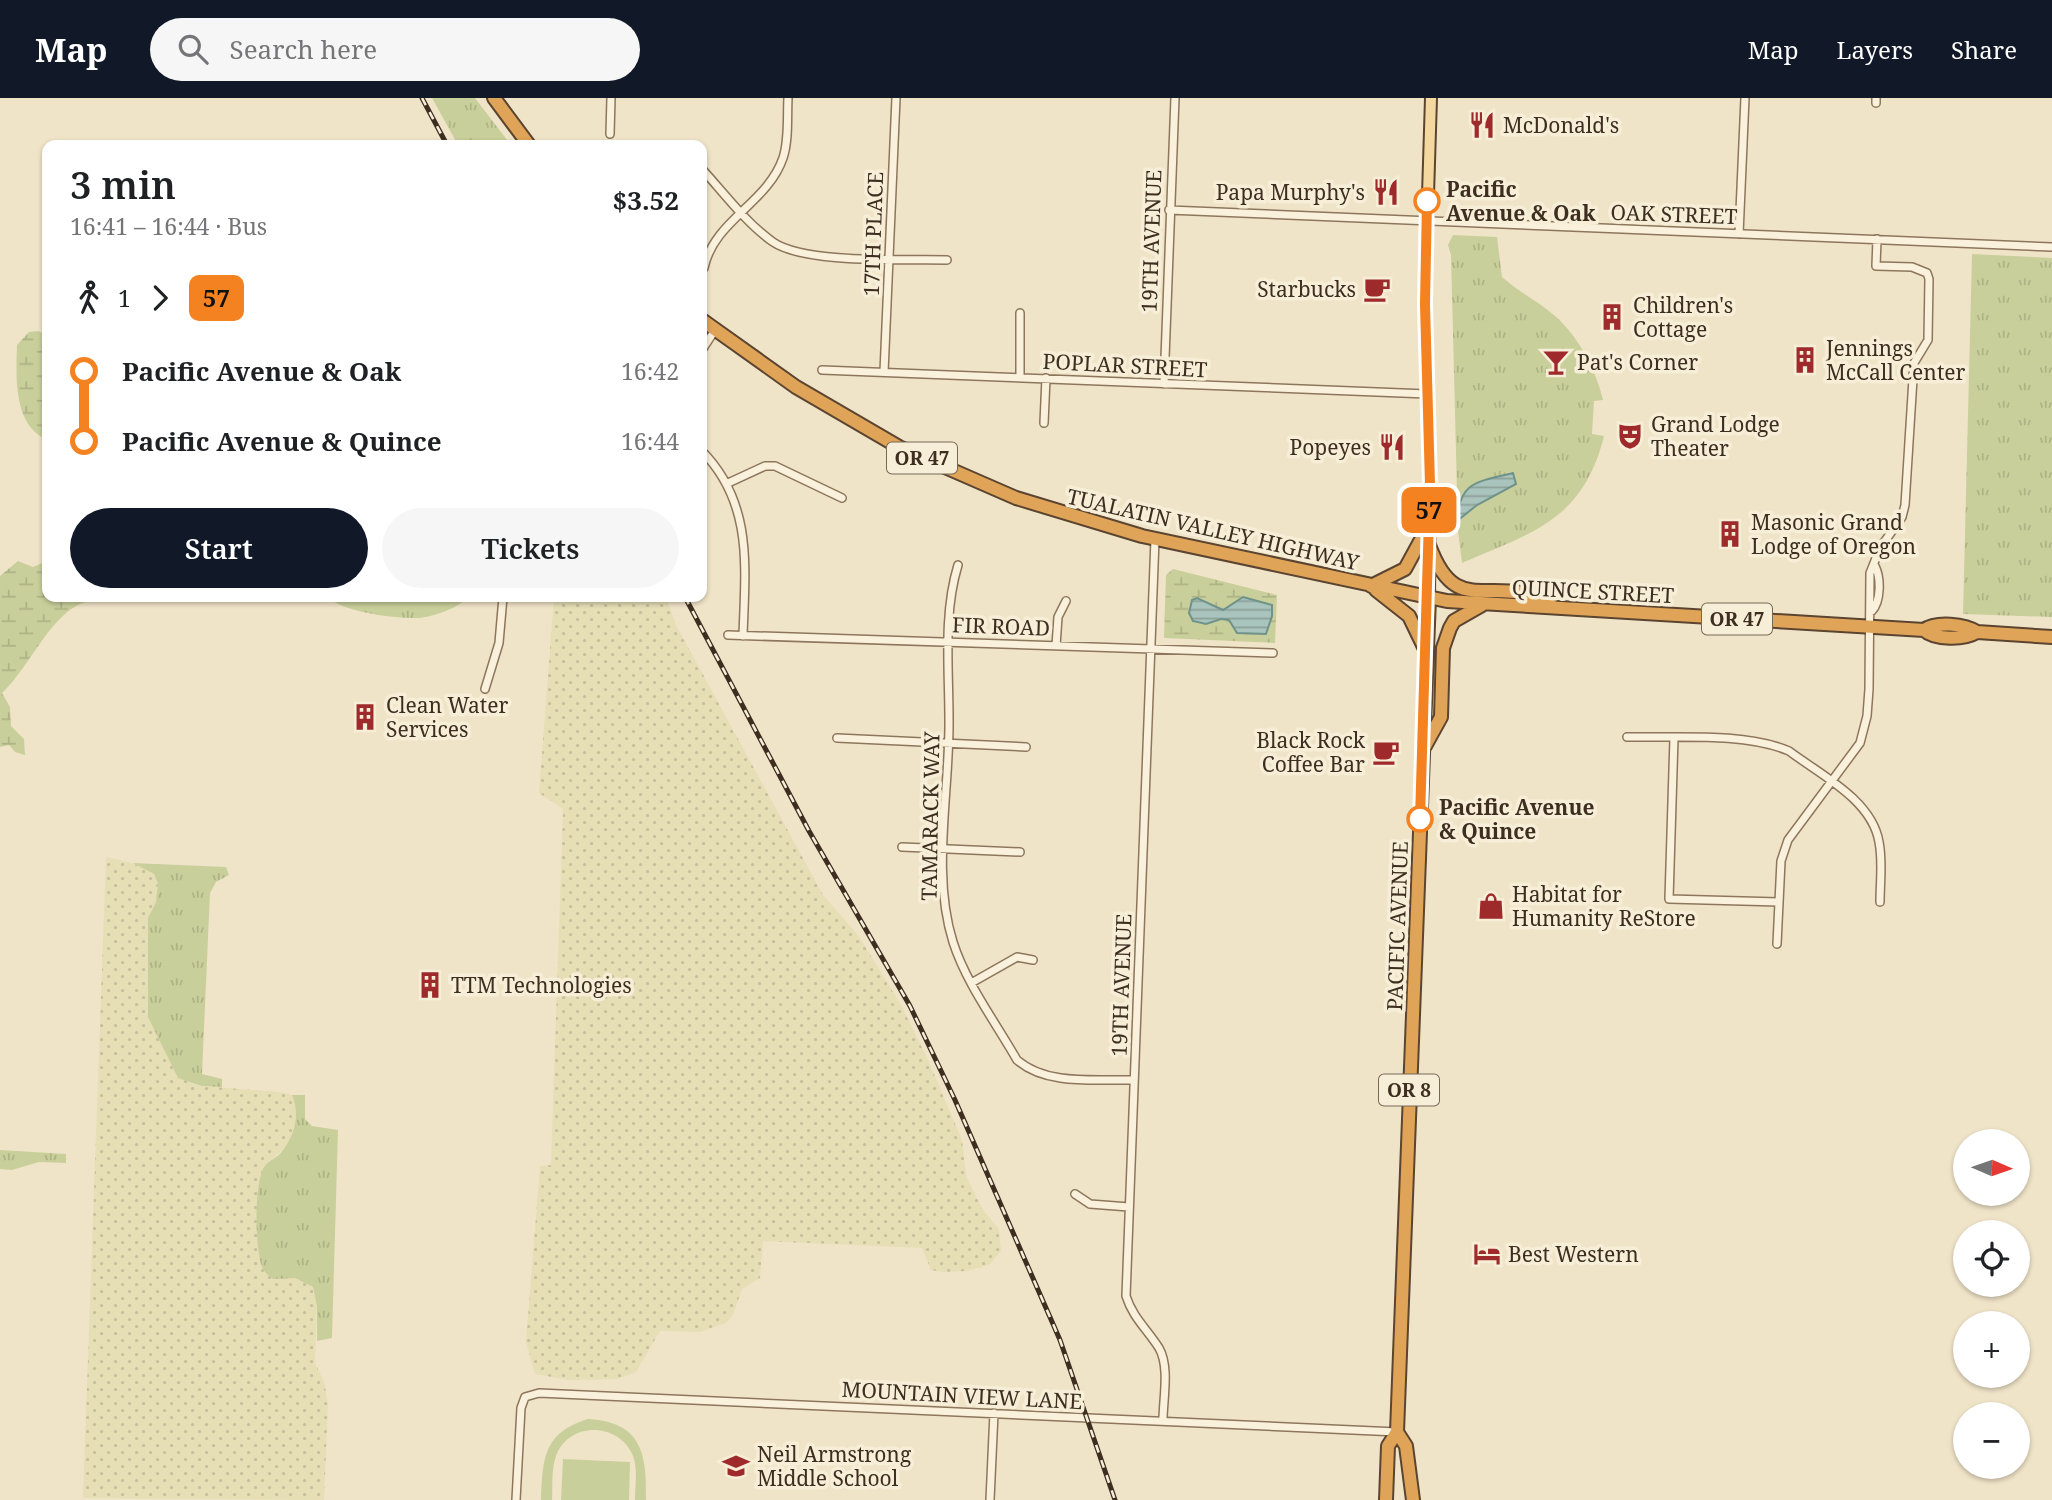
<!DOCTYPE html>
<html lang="en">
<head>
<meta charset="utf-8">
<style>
	body { margin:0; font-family:"Noto Serif",serif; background:#f6f6f6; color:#202124; height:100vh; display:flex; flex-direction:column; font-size:26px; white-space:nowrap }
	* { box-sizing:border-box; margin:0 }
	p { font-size:23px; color:#757577 }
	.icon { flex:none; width:38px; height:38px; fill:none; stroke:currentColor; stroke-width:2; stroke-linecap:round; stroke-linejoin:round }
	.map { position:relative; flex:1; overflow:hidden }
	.panel { position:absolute; left:42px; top:42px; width:665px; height:462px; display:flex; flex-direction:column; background:#fff; border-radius:14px; box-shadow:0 2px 5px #0004 }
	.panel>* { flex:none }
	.badge { padding:0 14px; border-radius:10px; font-size:24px; line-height:46px }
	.needle { width:46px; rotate:92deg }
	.controls { position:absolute; left:1953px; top:1031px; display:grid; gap:14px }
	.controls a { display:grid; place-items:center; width:77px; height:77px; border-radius:50%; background:#fff; box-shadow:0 2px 5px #0004; font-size:35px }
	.map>.badge { position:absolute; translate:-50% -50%; box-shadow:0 0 0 4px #fff }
	.legs { display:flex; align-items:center; gap:10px; height:77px; padding:0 28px; font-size:23px }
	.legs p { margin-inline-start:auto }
	.summary { display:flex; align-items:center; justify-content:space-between; height:119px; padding:0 28px }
	h1 { font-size:38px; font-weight:600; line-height:52px }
	.button { display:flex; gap:14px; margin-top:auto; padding:14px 28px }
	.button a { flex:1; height:80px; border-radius:42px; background:#111827; color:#fff; font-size:28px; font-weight:600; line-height:80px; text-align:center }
	.button a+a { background:#f6f6f6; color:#202124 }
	ul { padding:0 28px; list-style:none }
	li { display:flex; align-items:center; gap:24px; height:70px; font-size:26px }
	li i { display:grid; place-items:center; width:10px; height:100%; margin:0 9px; background:currentColor }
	li i::after { content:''; width:18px; height:18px; margin:-9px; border:5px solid; border-radius:50%; background:#fff }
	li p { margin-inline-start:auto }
	li:first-child i { background:linear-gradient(#0000 50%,currentColor 0) }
	li:last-child i { background:linear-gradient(currentColor 50%,#0000 0) }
	header { display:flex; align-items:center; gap:42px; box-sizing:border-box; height:98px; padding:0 35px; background:#111827; color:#fff }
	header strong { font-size:33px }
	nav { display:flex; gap:38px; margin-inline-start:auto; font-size:24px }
	.search { width:490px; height:63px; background:#f6f6f6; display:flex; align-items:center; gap:18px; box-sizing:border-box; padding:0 24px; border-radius:38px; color:#757577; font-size:26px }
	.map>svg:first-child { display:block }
</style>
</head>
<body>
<header>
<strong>Map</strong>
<div class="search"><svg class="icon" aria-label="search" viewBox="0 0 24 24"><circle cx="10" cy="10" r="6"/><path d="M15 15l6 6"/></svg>Search here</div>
<nav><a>Map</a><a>Layers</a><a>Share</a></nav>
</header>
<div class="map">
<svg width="2052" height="1402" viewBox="0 0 2052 1402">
	<defs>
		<pattern id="farmland-dots" width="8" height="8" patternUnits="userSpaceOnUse" patternTransform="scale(1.75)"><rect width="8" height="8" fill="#e6deb5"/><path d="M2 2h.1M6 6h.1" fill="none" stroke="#c6bf9b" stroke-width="1.8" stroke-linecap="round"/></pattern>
		<pattern id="grass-tufts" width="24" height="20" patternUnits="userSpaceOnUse" patternTransform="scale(1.75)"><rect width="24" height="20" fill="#c9cf9b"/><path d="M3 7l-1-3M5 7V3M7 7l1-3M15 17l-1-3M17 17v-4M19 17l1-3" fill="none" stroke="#aeb285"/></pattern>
		<pattern id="wetland-marsh" width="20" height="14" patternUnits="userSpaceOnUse" patternTransform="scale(1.75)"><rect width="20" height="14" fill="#c9cf9b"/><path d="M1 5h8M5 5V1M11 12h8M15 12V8" fill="none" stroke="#aeb285"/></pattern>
		<pattern id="water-rules" width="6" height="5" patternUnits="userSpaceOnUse" patternTransform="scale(1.75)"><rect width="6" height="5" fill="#a9c4bc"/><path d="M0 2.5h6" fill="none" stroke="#8ba098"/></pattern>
	</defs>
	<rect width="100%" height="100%" fill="#f0e4c8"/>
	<path fill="url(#farmland-dots)" d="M 554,499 L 666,499 L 676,527 L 823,797 L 858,837 L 901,907 L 928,962 L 962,1042 L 966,1078 L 983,1112 L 999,1131 L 1001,1153 L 989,1167 L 967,1173 L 944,1174 L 931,1172 L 922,1150 L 763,1143 L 760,1180 L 742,1191 L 733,1217 L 726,1225 L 700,1234 L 660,1233 L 636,1274 L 618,1281 L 568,1282 L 535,1276 L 526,1244 L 540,1068 L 551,1067 L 563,711 L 539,695 Z
		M 106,759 L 133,765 L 154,776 L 158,786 L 156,804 L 148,820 L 202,988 L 279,994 L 292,997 L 297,1007 L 295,1026 L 288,1047 L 263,1069 L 295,1180 L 313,1189 L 317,1208 L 315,1265 L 324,1284 L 328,1306 L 324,1402 L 83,1400 Z"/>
	<path fill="url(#grass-tufts)" d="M 432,0 L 475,0 L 511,47 L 458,47 Z
		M 1453,137 L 1497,139 L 1502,179 C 1519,194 1539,204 1555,218 C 1579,239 1596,272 1603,302 L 1594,303 L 1592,336 L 1604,338 C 1583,422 1534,434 1462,465 L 1458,433 L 1451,157 L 1448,147 Z
		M 1972,156 L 2052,160 L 2052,519 L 1963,516 Z
		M 329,499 L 468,499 C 459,510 433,519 418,520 C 398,521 340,514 329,499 Z
		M 133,765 L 226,769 L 229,777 L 216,784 L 210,795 L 202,976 L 222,981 L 222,989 L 202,988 L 178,980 L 148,919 L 148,820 L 156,804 L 158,786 L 154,776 Z
		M 292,997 L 305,997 L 305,1021 L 312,1028 L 338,1032 L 332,1240 L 317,1243 L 317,1208 L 313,1189 L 295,1180 L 273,1181 C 269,1178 264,1174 262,1169 C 255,1149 254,1091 263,1071 C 265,1065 274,1061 279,1057 C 294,1041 301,1016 292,997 Z
		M 0,1052 L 66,1056 L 66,1065 L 39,1064 L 12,1072 L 0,1071 Z"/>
	<path fill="url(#wetland-marsh)" d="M 38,233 L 47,237 L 46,341 C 13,327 16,277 17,247 L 29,234 Z
		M 18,463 L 33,469 L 47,463 L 47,499 L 128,499 L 127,502 C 114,503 90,500 78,507 C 48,522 28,571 2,595 L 10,609 L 11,628 L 24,641 L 25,657 L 15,654 L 9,647 L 0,649 L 0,478 Z
		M 1173,471 L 1277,497 L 1275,545 L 1164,540 L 1166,477 Z"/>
	<path fill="#c9cf9b" d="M 588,1321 C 642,1324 647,1356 646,1402 L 635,1402 C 635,1388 638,1372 633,1358 C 619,1324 569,1323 556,1358 C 551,1372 553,1388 552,1402 L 541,1402 C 543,1360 543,1335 588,1321 Z
		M 563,1361 L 630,1364 L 629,1402 L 561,1402 Z"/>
	<path fill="url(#water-rules)" stroke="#6f938a" stroke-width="2" d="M 1513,375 L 1516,386 L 1477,407 L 1457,423 C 1459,382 1479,384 1513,375 Z
		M 1243,499 L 1272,507 L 1272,518 L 1266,536 L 1237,535 L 1229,522 L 1221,521 L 1206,526 L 1193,523 L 1189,515 L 1192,502 L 1197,500 L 1223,512 Z"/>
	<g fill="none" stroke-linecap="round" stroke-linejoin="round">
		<defs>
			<path id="street" d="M 1876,5 L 1876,0
				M 610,36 L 611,0
				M 702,71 C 724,95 746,125 773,144 C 805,166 906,161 947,162
				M 1169,112 L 2052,149
				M 1739,136 L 1745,0
				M 704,170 C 714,122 767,106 783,60 C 789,42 787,19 788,0
				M 702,252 L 715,232
				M 822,272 L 1427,296
				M 884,274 L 896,0
				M 1020,279 L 1020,215
				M 1164,286 L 1175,0
				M 1044,325 L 1046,280
				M 702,353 C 754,406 745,471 743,538
				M 726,386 L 765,368 L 775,368 L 842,400
				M 1155,441 L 1126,1198 C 1133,1220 1147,1231 1159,1250 C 1170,1269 1163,1301 1163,1322
				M 958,467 C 943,516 949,570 949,621 C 950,694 931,774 953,844 C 966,885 996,925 1017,962 C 1047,988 1096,981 1134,982
				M 1872,513 C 1881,503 1881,480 1875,468
				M 728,537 L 1273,555
				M 1056,548 L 1058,519 L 1066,503
				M 485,591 L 499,545 L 503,499
				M 1627,639 C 1676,640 1745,634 1789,653 C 1821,677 1872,702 1879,744 C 1883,764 1880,784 1880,804
				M 837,640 L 1026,649
				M 1674,640 L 1669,801 L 1779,804
				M 902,749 L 1020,754
				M 1777,846 L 1781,763 L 1788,742 L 1860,645 L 1867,618 L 1869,591 L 1870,475 L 1880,450 L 1902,419 L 1905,407 L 1914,265 L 1928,242 L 1929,181 L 1927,175 L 1912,169 L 1876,168 L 1877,141
				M 973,884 L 1017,859 L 1033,862
				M 1075,1096 L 1090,1106 L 1129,1109
				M 516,1402 L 521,1310 L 525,1299 L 539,1295 L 1397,1334
				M 990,1402 L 994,1315"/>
			<path id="primary" d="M 1429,500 L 1430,387 L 1425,194 L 1431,0"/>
			<path id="highway" d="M 494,0 L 529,47
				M 702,222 L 796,289 L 899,349 L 1016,400 L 1142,438 L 1447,503 L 1924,532 C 1936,523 1965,526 1977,534 L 2052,539
				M 1429,447 C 1454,515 1482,483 1533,497 C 1539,498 1546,504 1552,508
				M 1371,488 L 1405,471 L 1429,427
				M 1376,492 L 1409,518 L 1424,549
				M 1924,532 C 1935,542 1964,542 1977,534
				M 1425,648 L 1441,619 L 1443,550 L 1450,530 L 1454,523 L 1482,507
				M 1397,1334 L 1406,1348 L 1413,1402
				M 1386,1402 L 1388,1348 L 1397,1334 L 1429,500"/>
		</defs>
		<use href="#street" stroke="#8d765c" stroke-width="10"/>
		<use href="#primary" stroke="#5b4430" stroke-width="14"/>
		<use href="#highway" stroke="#5b4430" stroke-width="16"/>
		<use href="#street" stroke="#faf1dc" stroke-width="7"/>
		<use href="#primary" stroke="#f3d9a0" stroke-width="10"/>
		<use href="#highway" stroke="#e0a458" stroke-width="12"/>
		<defs>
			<path id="rail" d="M 422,0 L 447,47
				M 685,499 L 809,733 L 910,908 L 955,1002 L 1060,1242 L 1115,1402"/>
		</defs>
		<use href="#rail" stroke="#3d2e20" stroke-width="5"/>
		<use href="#rail" stroke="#f7eed8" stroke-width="2.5" stroke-dasharray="8" stroke-linecap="butt"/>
	</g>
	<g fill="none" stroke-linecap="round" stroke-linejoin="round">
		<defs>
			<path id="line-1" d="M 1420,721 L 1430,387 L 1425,206 L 1427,103"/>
		</defs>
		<use href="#line-1" stroke="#fff" stroke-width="16"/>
		<use href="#line-1" stroke="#f58220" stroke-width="10"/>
	</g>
	<defs>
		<symbol id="restaurant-bare" viewBox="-9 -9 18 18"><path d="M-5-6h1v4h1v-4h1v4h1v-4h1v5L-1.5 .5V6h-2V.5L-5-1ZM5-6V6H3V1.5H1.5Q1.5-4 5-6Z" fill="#9e2a2b" stroke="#f7eed8" stroke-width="2.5" paint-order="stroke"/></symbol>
		<symbol id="cafe-bare" viewBox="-9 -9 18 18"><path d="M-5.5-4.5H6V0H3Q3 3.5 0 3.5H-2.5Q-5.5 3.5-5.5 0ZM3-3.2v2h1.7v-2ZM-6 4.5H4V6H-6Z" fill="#9e2a2b" stroke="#f7eed8" stroke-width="2.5" paint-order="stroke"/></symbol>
		<symbol id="building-bare" viewBox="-9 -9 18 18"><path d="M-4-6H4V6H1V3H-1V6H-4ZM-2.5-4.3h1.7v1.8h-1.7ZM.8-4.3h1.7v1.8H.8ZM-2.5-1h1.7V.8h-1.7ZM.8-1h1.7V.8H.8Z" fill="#9e2a2b" stroke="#f7eed8" stroke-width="2.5" paint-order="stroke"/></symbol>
		<symbol id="bar-bare" viewBox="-9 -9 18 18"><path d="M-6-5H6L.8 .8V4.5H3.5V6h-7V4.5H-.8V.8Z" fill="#9e2a2b" stroke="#f7eed8" stroke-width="2.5" paint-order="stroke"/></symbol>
		<symbol id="theatre-bare" viewBox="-9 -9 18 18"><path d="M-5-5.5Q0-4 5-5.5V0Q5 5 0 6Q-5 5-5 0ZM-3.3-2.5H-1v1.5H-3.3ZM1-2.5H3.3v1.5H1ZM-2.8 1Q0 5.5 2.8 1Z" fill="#9e2a2b" stroke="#f7eed8" stroke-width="2.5" paint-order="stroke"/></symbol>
		<symbol id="shop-bare" viewBox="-9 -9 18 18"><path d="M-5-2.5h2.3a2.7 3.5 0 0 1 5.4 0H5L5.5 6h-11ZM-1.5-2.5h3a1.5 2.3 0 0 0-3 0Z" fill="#9e2a2b" stroke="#f7eed8" stroke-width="2.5" paint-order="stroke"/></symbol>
		<symbol id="hotel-bare" viewBox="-9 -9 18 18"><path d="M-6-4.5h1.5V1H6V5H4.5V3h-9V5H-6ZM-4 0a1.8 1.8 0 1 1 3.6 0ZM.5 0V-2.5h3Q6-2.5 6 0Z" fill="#9e2a2b" stroke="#f7eed8" stroke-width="2.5" paint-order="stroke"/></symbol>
		<symbol id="school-bare" viewBox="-9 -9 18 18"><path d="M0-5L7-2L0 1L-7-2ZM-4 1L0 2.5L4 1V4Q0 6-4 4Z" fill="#9e2a2b" stroke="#f7eed8" stroke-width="2.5" paint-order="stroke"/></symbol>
	</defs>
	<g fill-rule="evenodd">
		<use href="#restaurant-bare" x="1463" y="8" width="38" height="38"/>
		<use href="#restaurant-bare" x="1367" y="75" width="38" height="38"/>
		<use href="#cafe-bare" x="1358" y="172" width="38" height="38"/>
		<use href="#building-bare" x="1593" y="200" width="38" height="38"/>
		<use href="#building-bare" x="1786" y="243" width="38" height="38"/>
		<use href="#bar-bare" x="1537" y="245" width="38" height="38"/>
		<use href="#theatre-bare" x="1611" y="319" width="38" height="38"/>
		<use href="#restaurant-bare" x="1373" y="330" width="38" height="38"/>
		<use href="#building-bare" x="1711" y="417" width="38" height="38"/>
		<use href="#building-bare" x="346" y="600" width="38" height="38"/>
		<use href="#cafe-bare" x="1367" y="635" width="38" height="38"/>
		<use href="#shop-bare" x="1472" y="789" width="38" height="38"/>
		<use href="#building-bare" x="411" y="868" width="38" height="38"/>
		<use href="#hotel-bare" x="1468" y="1137" width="38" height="38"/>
		<use href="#school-bare" x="717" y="1349" width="38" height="38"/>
	</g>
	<g fill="#fff" stroke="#f58220" stroke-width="3.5">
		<circle cx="1427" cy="103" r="12"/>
		<circle cx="1420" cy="721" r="12"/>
	</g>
	<g text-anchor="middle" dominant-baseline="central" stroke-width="7" stroke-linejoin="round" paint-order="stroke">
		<g fill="#f7eed8" stroke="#756857" stroke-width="2">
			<rect x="887" y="344.5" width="70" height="31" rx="5"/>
			<rect x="1702" y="505.5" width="70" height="31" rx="5"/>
			<rect x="1379" y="976.5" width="60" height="31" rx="5"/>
		</g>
		<g font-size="19" font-weight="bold" fill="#3d2e20">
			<text x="922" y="360">OR 47</text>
			<text x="1737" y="521">OR 47</text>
			<text x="1409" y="992">OR 8</text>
		</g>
		<g font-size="21" fill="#3d2e20" stroke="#f7eed8" text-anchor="start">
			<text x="1503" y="27">McDonald's</text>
			<text x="1365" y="94" text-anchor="end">Papa Murphy's</text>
			<text x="1356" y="191" text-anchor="end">Starbucks</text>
			<text x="1633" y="207">Children's<tspan x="1633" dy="24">Cottage</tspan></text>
			<text x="1826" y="250">Jennings<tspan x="1826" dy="24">McCall Center</tspan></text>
			<text x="1577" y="264">Pat's Corner</text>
			<text x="1651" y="326">Grand Lodge<tspan x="1651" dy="24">Theater</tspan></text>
			<text x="1371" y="349" text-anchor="end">Popeyes</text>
			<text x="1751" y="424">Masonic Grand<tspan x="1751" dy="24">Lodge of Oregon</tspan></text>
			<text x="386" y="607">Clean Water<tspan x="386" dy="24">Services</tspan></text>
			<text x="1365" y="642" text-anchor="end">Black Rock<tspan x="1365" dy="24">Coffee Bar</tspan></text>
			<text x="1512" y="796">Habitat for<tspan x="1512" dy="24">Humanity ReStore</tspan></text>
			<text x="451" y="887">TTM Technologies</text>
			<text x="1508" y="1156">Best Western</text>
			<text x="757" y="1356">Neil Armstrong<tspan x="757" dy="24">Middle School</tspan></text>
		</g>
		<g font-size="21" font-weight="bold" fill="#3d2e20" stroke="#f7eed8" text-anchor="start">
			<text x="1446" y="91">Pacific<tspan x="1446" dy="24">Avenue &amp; Oak</tspan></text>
			<text x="1439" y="709">Pacific Avenue<tspan x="1439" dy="24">&amp; Quince</tspan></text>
		</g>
		<g font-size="21" fill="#3d2e20" stroke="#f7eed8">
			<text transform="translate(1674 116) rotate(2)">OAK STREET</text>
			<text transform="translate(873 136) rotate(-88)">17TH PLACE</text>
			<text transform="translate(1151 143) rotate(-88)">19TH AVENUE</text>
			<text transform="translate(1125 267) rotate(3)">POPLAR STREET</text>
			<text transform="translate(1213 431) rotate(13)">TUALATIN VALLEY HIGHWAY</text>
			<text transform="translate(1593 493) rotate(3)">QUINCE STREET</text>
			<text transform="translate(1001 528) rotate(2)">FIR ROAD</text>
			<text transform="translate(930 718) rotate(-89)">TAMARACK WAY</text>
			<text transform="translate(1397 828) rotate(-88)">PACIFIC AVENUE</text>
			<text transform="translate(1121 887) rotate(-88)">19TH AVENUE</text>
			<text transform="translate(962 1297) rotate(3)">MOUNTAIN VIEW LANE</text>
		</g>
	</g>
</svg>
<div class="controls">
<a><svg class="needle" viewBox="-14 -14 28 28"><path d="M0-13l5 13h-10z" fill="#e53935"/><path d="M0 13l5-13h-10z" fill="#757577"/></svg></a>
<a><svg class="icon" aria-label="locate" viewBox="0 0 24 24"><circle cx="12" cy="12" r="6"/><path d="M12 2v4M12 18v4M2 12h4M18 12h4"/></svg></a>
<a>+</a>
<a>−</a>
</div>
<b class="badge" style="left:1429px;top:412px;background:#f58220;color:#111">57</b>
<section class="panel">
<div class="summary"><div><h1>3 min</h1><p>16:41 – 16:44 · Bus</p></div><b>$3.52</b></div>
<div class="legs"><svg class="icon" aria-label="walk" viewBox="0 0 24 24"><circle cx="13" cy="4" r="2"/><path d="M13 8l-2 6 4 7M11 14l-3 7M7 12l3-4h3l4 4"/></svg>1<svg class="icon" aria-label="forward" viewBox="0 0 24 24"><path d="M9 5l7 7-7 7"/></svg><b class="badge" style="background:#f58220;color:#111">57</b></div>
<ul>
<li><i style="color:#f58220"></i><b>Pacific Avenue &amp; Oak</b><p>16:42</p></li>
<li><i style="color:#f58220"></i><b>Pacific Avenue &amp; Quince</b><p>16:44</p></li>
</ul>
<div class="button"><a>Start</a><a>Tickets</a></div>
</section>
</div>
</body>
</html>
